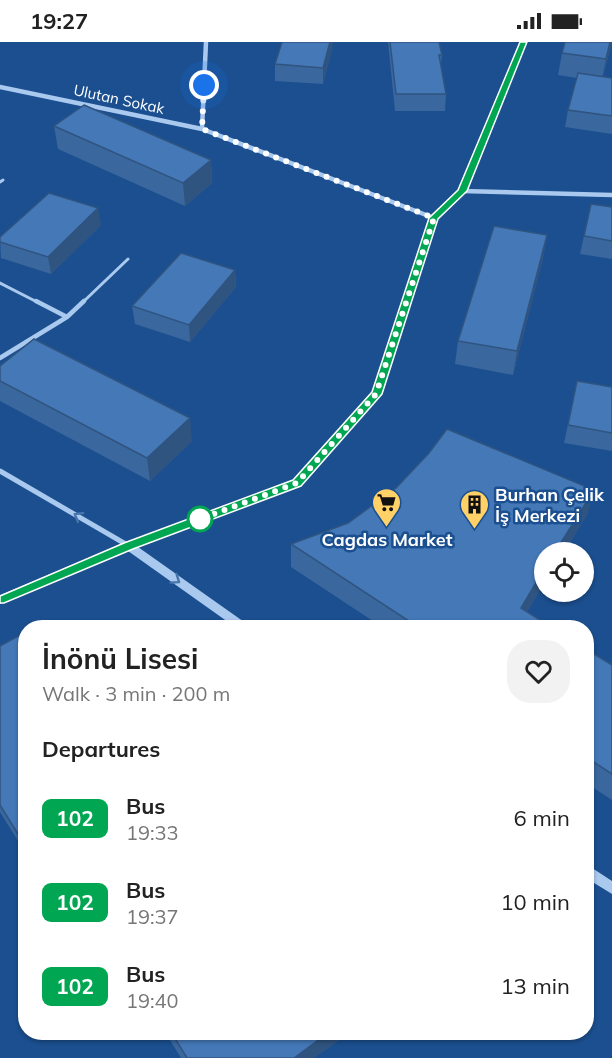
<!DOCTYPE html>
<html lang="en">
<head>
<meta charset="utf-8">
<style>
	body { margin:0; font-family:Mulish,sans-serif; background:#f2f2f2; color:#222; height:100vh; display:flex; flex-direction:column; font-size:22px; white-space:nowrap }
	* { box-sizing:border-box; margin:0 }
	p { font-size:20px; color:#767676 }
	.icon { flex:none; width:33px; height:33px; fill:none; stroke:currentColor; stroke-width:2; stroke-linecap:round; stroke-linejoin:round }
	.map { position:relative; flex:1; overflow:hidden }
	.side { position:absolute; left:18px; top:578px; width:576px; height:420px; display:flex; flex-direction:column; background:#fff; border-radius:24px; box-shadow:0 2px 4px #0004 }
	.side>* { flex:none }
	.badge { padding:0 12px; border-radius:9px; font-size:21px; line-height:39px }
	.tools { position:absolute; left:534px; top:500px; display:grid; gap:12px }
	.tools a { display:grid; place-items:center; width:60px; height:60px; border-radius:50%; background:#fff; box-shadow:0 2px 4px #0004; font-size:30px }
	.you { position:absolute; width:30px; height:30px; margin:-15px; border:4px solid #fff; border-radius:50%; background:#1a73e8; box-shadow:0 0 0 9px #1a73e833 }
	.map>.badge { position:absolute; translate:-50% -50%; box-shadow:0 0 0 3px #fff }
	h2 { padding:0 24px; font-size:22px; line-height:54px }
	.round { display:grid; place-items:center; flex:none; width:63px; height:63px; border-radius:24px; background:#f2f2f2 }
	.headline { display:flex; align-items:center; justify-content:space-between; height:102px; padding:0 24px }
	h1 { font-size:28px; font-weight:700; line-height:45px }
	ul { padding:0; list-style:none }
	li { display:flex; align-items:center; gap:18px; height:84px; padding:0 24px }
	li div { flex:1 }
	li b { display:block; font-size:22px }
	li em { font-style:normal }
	li .badge { min-width:66px; font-weight:700; text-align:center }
	.status { display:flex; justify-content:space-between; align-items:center; height:42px; padding:0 30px; background:#fff; direction:ltr }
	.status svg { height:16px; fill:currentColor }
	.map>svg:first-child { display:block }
</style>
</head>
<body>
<div class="status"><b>19:27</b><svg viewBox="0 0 49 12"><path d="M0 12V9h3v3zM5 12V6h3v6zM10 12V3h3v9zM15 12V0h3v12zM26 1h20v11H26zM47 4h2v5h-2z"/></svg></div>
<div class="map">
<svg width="612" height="1016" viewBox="0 0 612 1016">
	<rect width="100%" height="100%" fill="#1b4f8f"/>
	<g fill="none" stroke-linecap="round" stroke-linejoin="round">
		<path stroke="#a9c9ee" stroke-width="3" d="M 0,140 L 3,138
			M 0,241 L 39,261
			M 82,261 L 128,217"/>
		<path stroke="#a9c9ee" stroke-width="4.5" d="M 36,259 L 67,275
			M 0,316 L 67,275 L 84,259"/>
		<path stroke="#a9c9ee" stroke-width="4.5" d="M 0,45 L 202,87 L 434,176
			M 202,87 L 206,0
			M 462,149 L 612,153"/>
		<path stroke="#a9c9ee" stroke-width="5" d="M 0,429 L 129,504"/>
		<path fill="#a9c9ee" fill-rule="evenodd" d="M 520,0 L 526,0 L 466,149 L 438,177 L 379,354 L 301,444 L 138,505 L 247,582 L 249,585 L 235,585 L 128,509 L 0,562 L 0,553 L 125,501 L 293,438 L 372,351 L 430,176 L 458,148 Z
			M 586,822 L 612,839 L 612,852 L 586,836 Z"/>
	</g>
	<path fill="#3a679d" d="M 388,0 L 439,0 L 442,13 L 441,22 L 446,52 L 445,69 L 395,69 Z
		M 612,0 L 603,34 L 612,36 L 612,92 L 565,85 L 568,68 L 577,36 L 558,33 L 562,11 Z
		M 332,7 L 323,42 L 275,39 L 275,22 Z
		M 54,84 L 211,118 L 212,141 L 185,164 L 58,107 Z
		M 591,162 L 612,165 L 612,217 L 580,212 Z
		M 101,183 L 51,232 L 1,216 L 0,195 Z
		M 547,193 L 543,216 L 513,333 L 455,322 L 458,299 Z
		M 235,228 L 236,245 L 190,300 L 135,282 L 132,264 Z
		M 0,324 L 192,399 L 150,439 L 0,359 Z
		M 577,339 L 612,345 L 612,409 L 564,401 Z
		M 588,471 L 564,510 L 544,510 L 544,541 L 527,570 L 551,585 L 382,585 L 291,525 L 291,502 Z
		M 26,598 L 26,812 L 0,770 L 0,604 Z
		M 586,607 L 612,623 L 612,758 L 586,741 Z
		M 165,990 L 350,990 L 314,1016 L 181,1016 Z"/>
	<path fill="#305480" d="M 330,0 L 333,0 L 332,7 L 323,42 L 323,26 Z
		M 610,0 L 612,0 L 601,40 L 606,17 Z
		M 211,118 L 212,141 L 185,164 L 183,141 Z
		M 98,166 L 101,183 L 51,232 L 48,215 Z
		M 547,193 L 543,216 L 513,333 L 517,309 Z
		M 235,228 L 236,245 L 190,300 L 189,283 Z
		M 190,376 L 192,399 L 150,439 L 147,416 Z
		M 594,448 L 588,471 L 564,510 L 555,510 Z
		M 544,527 L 544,541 L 518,585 L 521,566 Z
		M 329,990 L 350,990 L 314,1016 L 294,1016 Z"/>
	<path fill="#4478b7" stroke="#305480" stroke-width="1.5" d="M 282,0 L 330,0 L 323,26 L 275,22 Z
		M 390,0 L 439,0 L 442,13 L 439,13 L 446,52 L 396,52 Z
		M 565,0 L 610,0 L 606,17 L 562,11 Z
		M 578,31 L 612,36 L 612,74 L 568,68 Z
		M 84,63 L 211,118 L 183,141 L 54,84 Z
		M 49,151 L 98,166 L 48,215 L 0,200 L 0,195 Z
		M 591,162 L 612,165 L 612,199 L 584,194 Z
		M 494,184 L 547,193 L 517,309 L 458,299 Z
		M 181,211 L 235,228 L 189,283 L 132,264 Z
		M 34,297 L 190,376 L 147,416 L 0,339 L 0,324 Z
		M 577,339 L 612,345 L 612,391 L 568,383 Z
		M 447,387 L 594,448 L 555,510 L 544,510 L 544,527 L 521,566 L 551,585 L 418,585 L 291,502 L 348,481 L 396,446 L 429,411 Z
		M 22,592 L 26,598 L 26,805 L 0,763 L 0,604 Z
		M 586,607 L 612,623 L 612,732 L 586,715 Z
		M 171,990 L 329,990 L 294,1016 L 187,1016 Z"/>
	<defs><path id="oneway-chevron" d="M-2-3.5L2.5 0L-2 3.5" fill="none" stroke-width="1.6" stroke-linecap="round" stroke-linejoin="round" transform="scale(1.5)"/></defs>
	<g stroke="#4674ac">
		<use href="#oneway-chevron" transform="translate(78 474) rotate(-150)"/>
		<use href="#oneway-chevron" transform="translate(176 538) rotate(35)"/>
	</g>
	<path fill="#00a651" stroke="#fff" stroke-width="1.5" d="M 520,0 L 527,0 L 467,149 L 438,177 L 382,352 L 301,444 L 133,507 L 4,561 L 0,561 L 0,554 L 124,501 L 293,438 L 372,350 L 429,176 L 458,148 Z"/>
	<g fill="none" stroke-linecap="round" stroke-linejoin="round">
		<path stroke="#fff" stroke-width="6" stroke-dasharray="0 10.8" d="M 200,477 L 192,480 L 297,441 L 376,352 L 434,176 L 202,87 L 204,43"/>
	</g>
	<defs>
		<symbol id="supermarket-pin" viewBox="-11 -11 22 30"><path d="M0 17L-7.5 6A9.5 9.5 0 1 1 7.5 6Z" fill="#ffd166" stroke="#1b4f8f"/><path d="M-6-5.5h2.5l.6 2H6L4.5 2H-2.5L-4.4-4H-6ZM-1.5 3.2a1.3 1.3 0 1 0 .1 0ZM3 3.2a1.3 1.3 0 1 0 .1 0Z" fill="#111"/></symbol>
		<symbol id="building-pin" viewBox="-11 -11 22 30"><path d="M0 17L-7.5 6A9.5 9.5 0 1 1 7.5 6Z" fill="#ffd166" stroke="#1b4f8f"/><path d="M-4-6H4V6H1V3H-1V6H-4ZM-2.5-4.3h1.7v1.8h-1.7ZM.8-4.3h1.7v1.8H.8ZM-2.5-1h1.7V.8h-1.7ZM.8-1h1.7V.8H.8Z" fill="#111"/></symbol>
	</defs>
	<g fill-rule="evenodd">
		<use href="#supermarket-pin" x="370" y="444" width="33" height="45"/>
		<use href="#building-pin" x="458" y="446" width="33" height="45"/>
	</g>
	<circle fill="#fff" stroke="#00a651" stroke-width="3" cx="200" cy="477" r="12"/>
	<g text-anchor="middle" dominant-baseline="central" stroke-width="5" stroke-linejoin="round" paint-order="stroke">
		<g font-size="15" fill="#fff" stroke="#1b4f8f">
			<text transform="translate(119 57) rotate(12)">Ulutan Sokak</text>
		</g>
		<g font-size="18" font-weight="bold" fill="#fff" stroke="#1b4f8f" text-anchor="start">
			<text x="495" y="452">Burhan Çelik<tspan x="495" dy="21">İş Merkezi</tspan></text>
			<text x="387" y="497" text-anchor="middle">Cagdas Market</text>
		</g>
	</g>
</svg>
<div class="tools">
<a><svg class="icon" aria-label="locate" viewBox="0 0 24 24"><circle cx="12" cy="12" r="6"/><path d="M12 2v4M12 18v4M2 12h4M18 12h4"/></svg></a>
</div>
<div class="you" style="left:204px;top:43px"></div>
<section class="side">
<div class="headline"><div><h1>İnönü Lisesi</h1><p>Walk · 3 min · 200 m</p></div><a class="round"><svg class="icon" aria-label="heart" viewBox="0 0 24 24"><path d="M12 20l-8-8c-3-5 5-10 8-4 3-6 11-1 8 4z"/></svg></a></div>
<h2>Departures</h2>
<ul>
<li><span class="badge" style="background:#00a651;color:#fff">102</span><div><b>Bus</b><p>19:33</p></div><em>6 min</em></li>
<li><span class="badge" style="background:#00a651;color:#fff">102</span><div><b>Bus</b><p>19:37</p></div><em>10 min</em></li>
<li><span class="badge" style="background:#00a651;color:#fff">102</span><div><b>Bus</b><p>19:40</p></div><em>13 min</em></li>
</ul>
</section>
</div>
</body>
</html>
